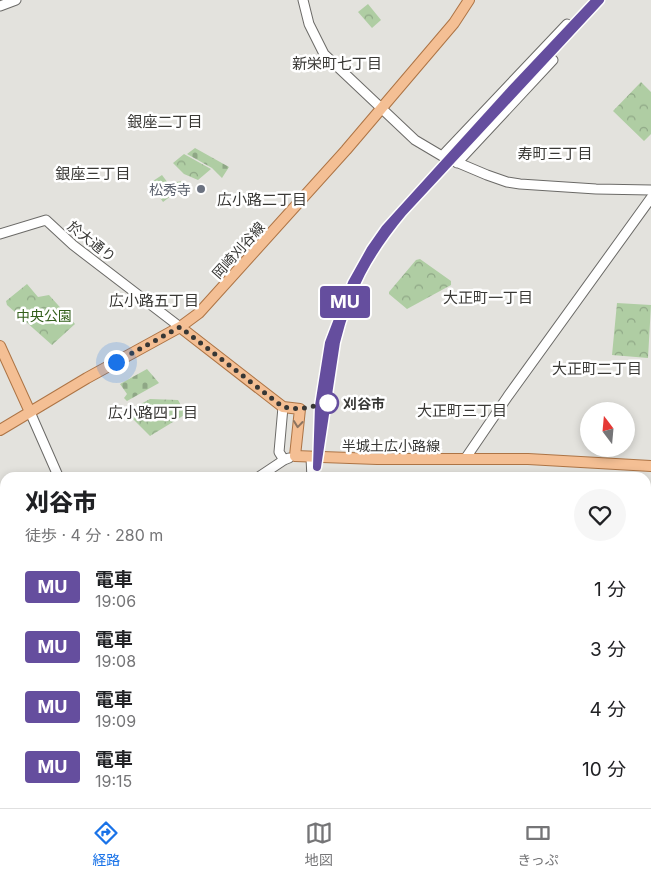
<!DOCTYPE html>
<html lang="ja">
<head>
<meta charset="utf-8">
<style>
	body { margin:0; font-family:Inter,"Noto Sans JP",sans-serif; background:#f6f6f6; color:#202124; height:100vh; display:flex; flex-direction:column; font-size:19px; white-space:nowrap }
	* { box-sizing:border-box; margin:0 }
	p { font-size:16px; color:#757577 }
	.icon { flex:none; width:28px; height:28px; fill:none; stroke:currentColor; stroke-width:2; stroke-linecap:round; stroke-linejoin:round }
	.map { position:relative; flex:1; overflow:hidden }
	.sheet { position:absolute; left:0px; top:472px; width:651px; height:336px; display:flex; flex-direction:column; background:#fff; border-radius:15px 15px 0 0; box-shadow:0 2px 8px #0003 }
	.sheet>* { flex:none }
	.badge { padding:0 10px; border-radius:4px; font-size:18px; line-height:32px }
	.needle { width:32px; rotate:344deg }
	.controls { position:absolute; left:580px; top:402px; display:grid; gap:10px }
	.controls a { display:grid; place-items:center; width:55px; height:55px; border-radius:50%; background:#fff; box-shadow:0 2px 8px #0003; font-size:25px }
	.you { position:absolute; width:25px; height:25px; margin:-12px; border:4px solid #fff; border-radius:50%; background:#1a73e8; box-shadow:0 0 0 8px #1a73e833 }
	.map>.badge { position:absolute; translate:-50% -50%; box-shadow:0 0 0 2px #fff }
	.round { display:grid; place-items:center; flex:none; width:52px; height:52px; border-radius:26px; background:#f6f6f6 }
	.head { display:flex; align-items:center; justify-content:space-between; height:85px; padding:0 25px }
	h1 { font-size:24px; font-weight:800; line-height:38px }
	ul { padding:0; list-style:none }
	li { display:flex; align-items:center; gap:15px; height:60px; padding:0 25px }
	li div { flex:1 }
	li b { display:block; font-size:19px }
	li em { font-style:normal }
	li .badge { min-width:55px; font-weight:700; text-align:center }
	.dock { display:flex; justify-content:space-around; align-items:center; height:70px; border-top:1px solid #e0e0e0; background:#fff; font-size:14px; color:#757577 }
	.dock a { display:grid; justify-items:center; gap:2px }
	.dock .on { color:#1a73e8 }
	.map>svg:first-child { display:block }
</style>
</head>
<body>
<div class="map">
<svg width="651" height="808" viewBox="0 0 651 808">
	<defs>
		<pattern id="forest-crowns" width="20" height="18" patternUnits="userSpaceOnUse" patternTransform="scale(1.25)"><rect width="20" height="18" fill="#afcda3"/><path d="M2 6a3 3 0 1 1 6 0M12 15a3 3 0 1 1 6 0" fill="none" stroke="#8fa786"/></pattern>
		<pattern id="cemetery-stones" width="16" height="16" patternUnits="userSpaceOnUse" patternTransform="scale(1.25)"><rect width="16" height="16" fill="#afcda3"/><path d="M2 7V4a2 2 0 0 1 4 0v3zM10 15v-3a2 2 0 0 1 4 0v3z" fill="#8fa786"/></pattern>
	</defs>
	<rect width="100%" height="100%" fill="#e3e2dd"/>
	<path fill="url(#forest-crowns)" d="M 368,4 L 381,20 L 372,28 L 358,12 Z
		M 641,82 L 651,92 L 651,134 L 644,141 L 613,111 Z
		M 184,154 L 211,169 L 198,180 L 184,174 L 173,163 Z
		M 162,175 L 168,183 L 184,181 L 188,185 L 173,198 L 171,196 L 163,202 L 150,183 Z
		M 420,259 L 451,281 L 451,285 L 407,309 L 389,294 L 389,292 L 416,260 Z
		M 27,284 L 38,297 L 49,295 L 75,324 L 52,345 L 7,305 L 6,301 Z
		M 617,303 L 651,305 L 648,358 L 612,355 Z
		M 150,399 L 178,400 L 186,414 L 150,436 L 126,412 Z"/>
	<path fill="url(#cemetery-stones)" d="M 195,148 L 229,167 L 222,178 L 212,168 L 187,154 Z
		M 147,369 L 159,383 L 127,401 L 124,398 L 127,394 L 120,384 Z"/>
	<g fill="none" stroke-linecap="round" stroke-linejoin="round">
		<path stroke="#7da3e5" stroke-width="10" d="M 0,578 L 5,576"/>
		<defs>
			<path id="minor" d="M 303,0 L 309,24 L 324,54 L 415,140 L 442,156 L 487,175 L 507,182 L 520,184 L 596,189 L 651,190
				M 0,6 L 16,0
				M 442,156 L 567,24
				M 457,163 L 553,60
				M 0,234 L 46,220 L 73,245 L 180,327
				M 283,407 L 279,452 L 284,460
				M 30,412 L 59,478
				M 311,458 L 312,478
				M 465,459 L 508,396 L 651,198
				M 257,478 L 284,460 L 289,458
				M 646,718 L 651,715
				M 257,804 L 260,808
				M 490,808 L 497,804"/>
			<path id="major" d="M 180,327 L 283,407 L 300,409 L 295,456 L 377,459 L 528,459 L 651,466
				M 0,346 L 30,412
				M 0,430 L 87,378 L 180,327 L 199,313 L 346,150 L 454,23 L 469,0"/>
		</defs>
		<use href="#minor" stroke="#6b6a67" stroke-width="11"/>
		<use href="#major" stroke="#ad7445" stroke-width="12"/>
		<use href="#minor" stroke="#fff" stroke-width="9"/>
		<use href="#major" stroke="#f4bf94" stroke-width="10"/>
		<path stroke="#6b6b68" stroke-width="2" stroke-dasharray="10 5" stroke-linecap="butt" d="M 324,425 L 338,336
			M 318,478 C 316,439 318,378 329,341 C 342,301 361,264 385,229 L 512,89 L 596,0
			M 533,804 L 536,808"/>
	</g>
	<defs><path id="oneway-chevron" d="M-2-3.5L2.5 0L-2 3.5" fill="none" stroke-width="1.6" stroke-linecap="round" stroke-linejoin="round" transform="scale(1.25)"/></defs>
	<use stroke="#8c7460" href="#oneway-chevron" transform="translate(298 424) rotate(96)"/>
	<g fill="none" stroke-linecap="round" stroke-linejoin="round">
		<defs>
			<path id="line" d="M 596,0 L 512,89 L 385,229 L 371,249 L 352,283 L 329,343 L 319,406 L 317,467 L 336,342 C 349,289 368,254 403,212 L 600,0"/>
		</defs>
		<use href="#line" stroke="#fff" stroke-width="11"/>
		<use href="#line" stroke="#654e9e" stroke-width="8"/>
		<path stroke="#373735" stroke-width="5" stroke-dasharray="0 9" d="M 116,362 L 180,327 L 283,407 L 300,409 L 328,403"/>
	</g>
	<circle fill="#6b7280" stroke="#fff" stroke-width="2" cx="201" cy="189" r="5"/>
	<circle fill="#fff" stroke="#654e9e" stroke-width="2.5" cx="328" cy="403" r="10"/>
	<g text-anchor="middle" dominant-baseline="central" stroke-width="5" stroke-linejoin="round" paint-order="stroke">
		<g font-size="14" fill="#5b616d" stroke="#fff" text-anchor="end">
			<text x="191" y="189">松秀寺</text>
		</g>
		<g font-size="14" fill="#373735" stroke="#fff">
			<text transform="translate(92 241) rotate(38)">於大通り</text>
			<text transform="translate(238 250) rotate(-48)">岡崎刈谷線</text>
			<text x="391" y="445">半城土広小路線</text>
		</g>
		<g font-size="14" fill="#34601c" stroke="#fff">
			<text x="44" y="315">中央公園</text>
		</g>
		<g font-size="14" font-weight="bold" fill="#373735" stroke="#fff" text-anchor="start">
			<text x="343" y="403">刈谷市</text>
		</g>
		<g font-size="15" fill="#3a3936" stroke="#fff">
			<text x="337" y="63">新栄町七丁目</text>
			<text x="165" y="121">銀座二丁目</text>
			<text x="555" y="153">寿町三丁目</text>
			<text x="93" y="173">銀座三丁目</text>
			<text x="262" y="199">広小路二丁目</text>
			<text x="488" y="297">大正町一丁目</text>
			<text x="154" y="300">広小路五丁目</text>
			<text x="597" y="368">大正町二丁目</text>
			<text x="462" y="410">大正町三丁目</text>
			<text x="153" y="412">広小路四丁目</text>
		</g>
	</g>
</svg>
<div class="controls">
<a><svg class="needle" viewBox="-14 -14 28 28"><path d="M0-13l5 13h-10z" fill="#e53935"/><path d="M0 13l5-13h-10z" fill="#757577"/></svg></a>
</div>
<div class="you" style="left:116px;top:362px"></div>
<b class="badge" style="left:345px;top:302px;background:#654e9e;color:#fff">MU</b>
<section class="sheet">
<div class="head"><div><h1>刈谷市</h1><p>徒歩 · 4 分 · 280 m</p></div><a class="round"><svg class="icon" aria-label="heart" viewBox="0 0 24 24"><path d="M12 20l-8-8c-3-5 5-10 8-4 3-6 11-1 8 4z"/></svg></a></div>
<ul>
<li><span class="badge" style="background:#654e9e;color:#fff">MU</span><div><b>電車</b><p>19:06</p></div><em>1 分</em></li>
<li><span class="badge" style="background:#654e9e;color:#fff">MU</span><div><b>電車</b><p>19:08</p></div><em>3 分</em></li>
<li><span class="badge" style="background:#654e9e;color:#fff">MU</span><div><b>電車</b><p>19:09</p></div><em>4 分</em></li>
<li><span class="badge" style="background:#654e9e;color:#fff">MU</span><div><b>電車</b><p>19:15</p></div><em>10 分</em></li>
</ul>
</section>
</div>
<nav class="dock">
<a class="on"><svg class="icon" aria-label="directions" viewBox="0 0 24 24"><path d="M12 3l9 9-9 9-9-9zM9 14v-3h6M13 9l2 2-2 2"/></svg>経路</a>
<a><svg class="icon" aria-label="map" viewBox="0 0 24 24"><path d="M3 6l6-2 6 2 6-2v14l-6 2-6-2-6 2zM9 4v14M15 6v14"/></svg>地図</a>
<a><svg class="icon" aria-label="tickets" viewBox="0 0 24 24"><path d="M3 7h18v10H3zM15 7v10"/></svg>きっぷ</a>
</nav>
</body>
</html>
